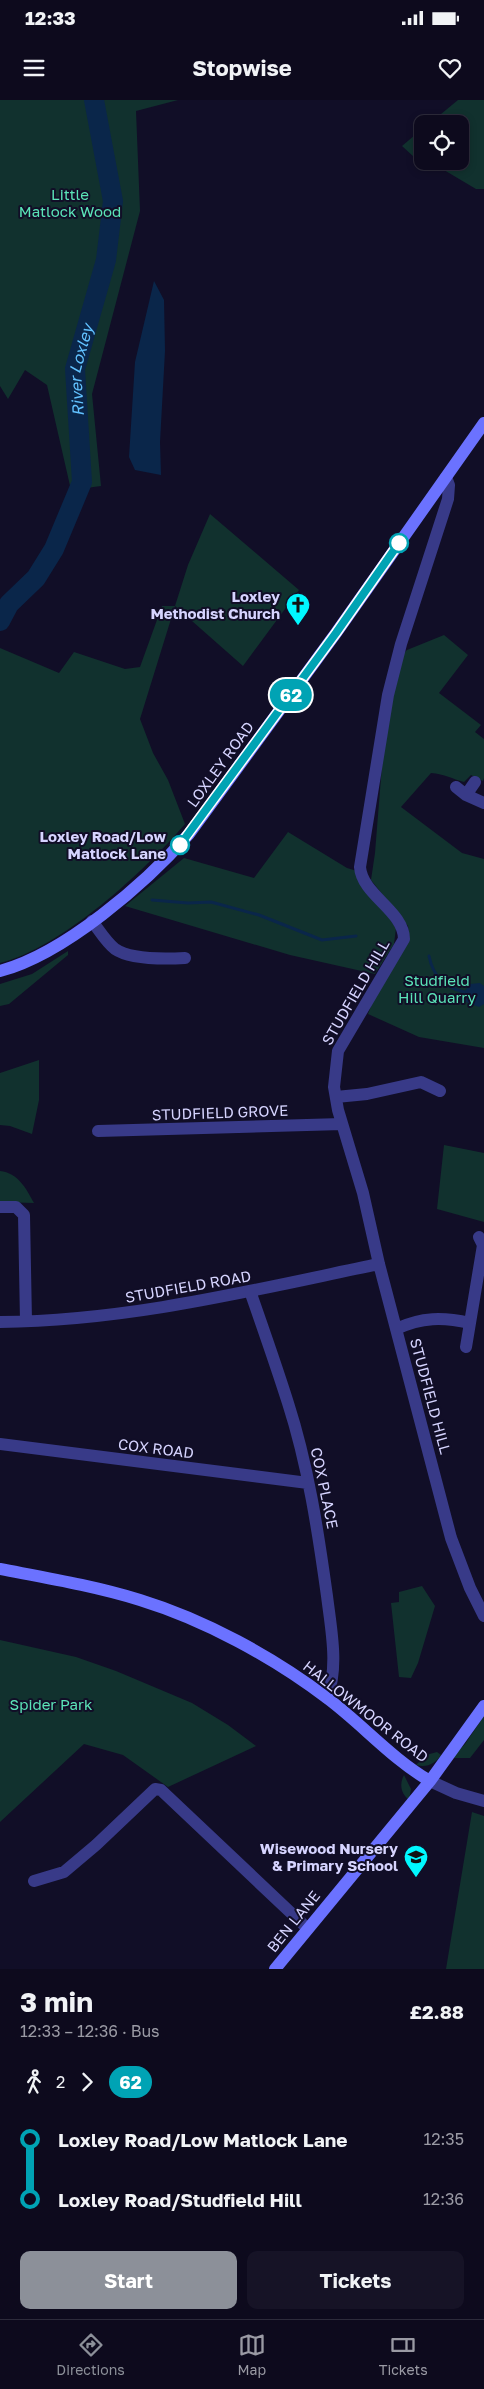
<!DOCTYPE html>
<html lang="en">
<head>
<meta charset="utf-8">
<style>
	body { margin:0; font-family:"Golos Text",sans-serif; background:#161326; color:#f1f3f6; height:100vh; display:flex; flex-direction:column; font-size:19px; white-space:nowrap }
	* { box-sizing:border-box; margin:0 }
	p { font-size:16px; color:#9a9aa4 }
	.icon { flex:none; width:28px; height:28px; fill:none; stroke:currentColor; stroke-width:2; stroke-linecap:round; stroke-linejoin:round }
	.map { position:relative; height:1869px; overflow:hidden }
	.drawer { display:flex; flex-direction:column; background:#0d0a1d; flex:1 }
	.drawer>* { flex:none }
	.badge { padding:0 10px; border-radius:16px; font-size:18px; line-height:32px }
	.tools { position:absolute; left:414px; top:15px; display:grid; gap:10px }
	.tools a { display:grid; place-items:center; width:55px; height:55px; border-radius:10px; background:#0d0a1d; box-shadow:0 2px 8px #0003,0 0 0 1px #2d2b3b; font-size:25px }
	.map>.badge { position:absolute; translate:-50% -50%; box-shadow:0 0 0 2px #fff }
	.legs { display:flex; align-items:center; gap:8px; height:55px; padding:0 20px; font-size:16px }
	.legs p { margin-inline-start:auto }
	.head { display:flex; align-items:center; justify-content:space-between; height:85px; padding:0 20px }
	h1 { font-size:28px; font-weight:700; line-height:38px }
	.action { display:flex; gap:10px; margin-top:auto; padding:10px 20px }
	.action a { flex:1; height:58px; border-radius:10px; background:#8c9099; color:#fff; font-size:20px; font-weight:700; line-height:58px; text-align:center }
	.action a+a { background:#161326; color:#f1f3f6 }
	ul { padding:0 20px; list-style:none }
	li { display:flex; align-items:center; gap:18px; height:60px; font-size:19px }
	li i { display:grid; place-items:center; width:8px; height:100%; margin:0 6px; background:currentColor }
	li i::after { content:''; width:12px; height:12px; margin:-6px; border:4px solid; border-radius:50%; background:#0d0a1d }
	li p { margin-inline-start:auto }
	li:first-child i { background:linear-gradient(#0000 50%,currentColor 0) }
	li:last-child i { background:linear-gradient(currentColor 50%,#0000 0) }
	.status { display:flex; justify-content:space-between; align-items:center; height:35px; padding:0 25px; background:#0d0a1d; direction:ltr }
	.status svg { height:14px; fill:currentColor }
	header { display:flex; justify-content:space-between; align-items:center; height:65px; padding:0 20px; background:#0d0a1d; font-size:22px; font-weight:700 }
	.dock { display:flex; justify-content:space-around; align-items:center; height:70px; border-top:1px solid #2d2b3b; background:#0d0a1d; font-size:14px; color:#9a9aa4 }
	.dock a { display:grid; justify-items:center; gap:2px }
	.dock .selected { color:#8c9099 }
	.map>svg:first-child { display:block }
</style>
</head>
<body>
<div class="status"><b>12:33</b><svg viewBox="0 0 49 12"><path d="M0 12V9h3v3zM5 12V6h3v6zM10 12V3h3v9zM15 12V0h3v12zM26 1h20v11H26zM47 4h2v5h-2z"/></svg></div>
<header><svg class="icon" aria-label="menu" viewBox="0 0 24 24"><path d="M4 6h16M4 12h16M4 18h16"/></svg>Stopwise<svg class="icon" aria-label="heart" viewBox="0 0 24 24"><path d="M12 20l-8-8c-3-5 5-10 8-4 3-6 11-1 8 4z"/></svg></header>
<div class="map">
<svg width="484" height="1869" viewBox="0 0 484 1869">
	<rect width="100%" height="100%" fill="#110e27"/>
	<path fill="#11312e" d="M 0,0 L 178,0 L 136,11 L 140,111 L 92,294 L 101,386 L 71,390 L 47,285 L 25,270 L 8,299 L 0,286 Z
		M 458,0 L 484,0 L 484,89 L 476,89 L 444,70 L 426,68 L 402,46 L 422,29 L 422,61 L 460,61 L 460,24 L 429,24 Z
		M 210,414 L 299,490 L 243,566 L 175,506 L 140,619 L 153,653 L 168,680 L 185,724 C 144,772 61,848 0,863 L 0,548 L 59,573 L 74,552 L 125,569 L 140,567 L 162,506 L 175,506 L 188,465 Z
		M 444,535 L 468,555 L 439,593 L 481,625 L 475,632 L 484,639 L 484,678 L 483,681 L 471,675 L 464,682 C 452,679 445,674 431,673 L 401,707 L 462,753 L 484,759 L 484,948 L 419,937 L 368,914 L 372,903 L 409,837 L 408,826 L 371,780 L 375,753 L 384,640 L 402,555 L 407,550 Z
		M 288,732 L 347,768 L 357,771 L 396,828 L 394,844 L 375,874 L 290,855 L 125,806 L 184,758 L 254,778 Z
		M 68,851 L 68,855 L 9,904 L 0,906 L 0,884 L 32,874 Z
		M 39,960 L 39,1000 L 32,1034 L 10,1026 L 0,1025 L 0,973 Z
		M 444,1045 L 484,1053 L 484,1122 L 437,1109 Z
		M 0,1071 C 18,1073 26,1088 34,1103 L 0,1102 Z
		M 422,1486 L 435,1506 L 418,1563 L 411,1578 L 399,1577 L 391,1503 L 399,1502 L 399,1492 Z
		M 0,1540 L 76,1557 L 116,1571 L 192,1603 L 228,1625 L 256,1646 L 168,1687 L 123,1655 L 84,1644 L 0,1722 Z
		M 484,1616 L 484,1640 L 470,1658 L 451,1658 L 465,1644 Z
		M 437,1652 L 441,1655 C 435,1664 427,1668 416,1665 L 426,1655 Z
		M 404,1675 L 411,1689 L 409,1700 C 401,1694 399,1684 404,1675 Z
		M 472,1712 L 484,1716 L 484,1869 L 446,1869 Z"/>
	<path fill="#0a264a" d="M 154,181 L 164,200 L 165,251 L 160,342 L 161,375 L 135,370 L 129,357 L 135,262 Z
		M 480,883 L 484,886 L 484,904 L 479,907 L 466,902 L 464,892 L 470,884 Z"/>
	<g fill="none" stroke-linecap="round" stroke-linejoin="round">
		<path stroke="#0a264a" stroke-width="3" d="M 152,800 L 188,803 L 211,802 L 259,815 L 322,840 L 356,836
			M 429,856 C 433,876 444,887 464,892"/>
		<path stroke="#0a264a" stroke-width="20" id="s1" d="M 0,521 L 9,504 L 36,478 L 54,449 L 82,382 L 75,269 L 106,160 L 113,101 L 94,0"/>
		<path stroke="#383a88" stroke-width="12" d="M 446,377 L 449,385 L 448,399 L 401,544 L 388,595 L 360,767 C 362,795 404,811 404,839 L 338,951 L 334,987 L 338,1010 L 363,1093 L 379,1164 L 451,1438 L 470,1488 L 484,1516
			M 456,687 L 466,695 L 484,703
			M 466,695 L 475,682
			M 92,821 C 99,830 106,842 115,849 C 131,860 166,859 185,858
			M 336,997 L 367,994 L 421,982 L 440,991
			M 98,1031 L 342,1024
			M 0,1107 L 16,1107 L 24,1115 L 26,1221
			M 250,1191 C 263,1228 276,1265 288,1303 C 308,1365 318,1431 327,1496 C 331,1529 339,1567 327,1598
			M 0,1222 C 129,1221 253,1190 379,1164
			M 396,1229 C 422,1217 443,1217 470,1223
			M 466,1247 L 483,1145 L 479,1137
			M 0,1344 L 308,1383
			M 430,1681 L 456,1693 L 484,1701
			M 34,1781 L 64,1772 L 96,1745 L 155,1689 L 161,1690 L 307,1828"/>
		<path stroke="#6b72ff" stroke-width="12" d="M 0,871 C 64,854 145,784 189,734 L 336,533 L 484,323
			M 0,1469 C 47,1478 95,1486 140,1500 C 205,1520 273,1557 327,1598 C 362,1624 392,1659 430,1681
			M 275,1869 L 430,1681 L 484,1606"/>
	</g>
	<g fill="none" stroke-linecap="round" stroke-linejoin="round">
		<defs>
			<path id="line-1" d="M 180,745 L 336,533 L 399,443"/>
		</defs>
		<use href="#line-1" stroke="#fff" stroke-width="11"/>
		<use href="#line-1" stroke="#00a3b4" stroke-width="8"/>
	</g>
	<defs>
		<symbol id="church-pin" viewBox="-11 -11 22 30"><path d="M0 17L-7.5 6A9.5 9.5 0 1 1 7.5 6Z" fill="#00f8ff" stroke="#110e27"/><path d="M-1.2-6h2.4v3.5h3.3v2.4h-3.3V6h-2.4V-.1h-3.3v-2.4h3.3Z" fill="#111"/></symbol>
		<symbol id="school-pin" viewBox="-11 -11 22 30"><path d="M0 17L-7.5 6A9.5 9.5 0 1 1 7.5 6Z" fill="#00f8ff" stroke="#110e27"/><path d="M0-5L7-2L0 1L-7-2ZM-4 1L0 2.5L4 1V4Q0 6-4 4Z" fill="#111"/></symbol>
	</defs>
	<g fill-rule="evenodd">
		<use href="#church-pin" x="284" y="491" width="28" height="38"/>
		<use href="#school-pin" x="402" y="1743" width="28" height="38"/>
	</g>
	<g fill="#fff" stroke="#00a3b4" stroke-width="2.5">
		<circle cx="399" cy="443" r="9"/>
		<circle cx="180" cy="745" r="9"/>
	</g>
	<g text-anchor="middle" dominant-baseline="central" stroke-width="4" stroke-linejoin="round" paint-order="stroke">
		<g font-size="15" fill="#5be4b8" stroke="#110e27">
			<text x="70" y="94">Little<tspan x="70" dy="17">Matlock Wood</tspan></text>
			<text x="437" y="880">Studfield<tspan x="437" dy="17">Hill Quarry</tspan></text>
			<text x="51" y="1604">Spider Park</text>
		</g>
		<g font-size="15" font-weight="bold" fill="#d6d4ff" stroke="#110e27" text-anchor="end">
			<text x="280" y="496">Loxley<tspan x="280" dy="17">Methodist Church</tspan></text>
			<text x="398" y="1748">Wisewood Nursery<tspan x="398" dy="17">&amp; Primary School</tspan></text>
		</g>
		<g font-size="15" fill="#d6d4ff" stroke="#110e27">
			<text transform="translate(220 664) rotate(-54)">LOXLEY ROAD</text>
			<text transform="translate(355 892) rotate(-60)">STUDFIELD HILL</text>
			<text transform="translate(220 1012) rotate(-2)">STUDFIELD GROVE</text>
			<text transform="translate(188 1186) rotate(-10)">STUDFIELD ROAD</text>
			<text transform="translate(431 1296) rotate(75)">STUDFIELD HILL</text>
			<text transform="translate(156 1348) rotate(7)">COX ROAD</text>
			<text transform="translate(325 1388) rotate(78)">COX PLACE</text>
			<text transform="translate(366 1611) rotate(38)">HALLOWMOOR ROAD</text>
			<text transform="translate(293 1821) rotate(-51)">BEN LANE</text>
		</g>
		<g font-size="15" font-weight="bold" fill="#d6d4ff" stroke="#110e27" text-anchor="end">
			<text x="166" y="736">Loxley Road/Low<tspan x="166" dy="17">Matlock Lane</tspan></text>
		</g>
		<g font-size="16" font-style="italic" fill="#62c2ff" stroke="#110e27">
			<text stroke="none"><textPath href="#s1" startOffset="276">River Loxley</textPath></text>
		</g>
	</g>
</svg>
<div class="tools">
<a><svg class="icon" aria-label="locate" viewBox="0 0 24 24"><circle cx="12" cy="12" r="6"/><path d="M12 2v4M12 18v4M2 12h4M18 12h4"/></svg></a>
</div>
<b class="badge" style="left:291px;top:595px;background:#00a3b4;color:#fff">62</b>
</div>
<section class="drawer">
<div class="head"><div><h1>3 min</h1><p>12:33 – 12:36 · Bus</p></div><b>£2.88</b></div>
<div class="legs"><svg class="icon" aria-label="walk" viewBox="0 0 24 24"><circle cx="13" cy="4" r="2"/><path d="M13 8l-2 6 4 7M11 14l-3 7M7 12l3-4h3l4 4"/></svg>2<svg class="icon" aria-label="forward" viewBox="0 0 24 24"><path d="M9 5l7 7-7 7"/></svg><b class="badge" style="background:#00a3b4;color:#fff">62</b></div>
<ul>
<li><i style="color:#00a3b4"></i><b>Loxley Road/Low Matlock Lane</b><p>12:35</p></li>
<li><i style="color:#00a3b4"></i><b>Loxley Road/Studfield Hill</b><p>12:36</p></li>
</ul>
<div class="action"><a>Start</a><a>Tickets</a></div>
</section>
<nav class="dock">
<a class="selected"><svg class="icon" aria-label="directions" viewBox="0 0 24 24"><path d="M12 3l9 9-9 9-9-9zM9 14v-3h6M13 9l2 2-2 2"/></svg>Directions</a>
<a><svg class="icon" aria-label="map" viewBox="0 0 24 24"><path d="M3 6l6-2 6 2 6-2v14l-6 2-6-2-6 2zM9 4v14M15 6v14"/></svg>Map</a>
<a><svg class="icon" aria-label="tickets" viewBox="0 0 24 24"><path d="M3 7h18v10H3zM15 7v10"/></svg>Tickets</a>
</nav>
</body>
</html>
